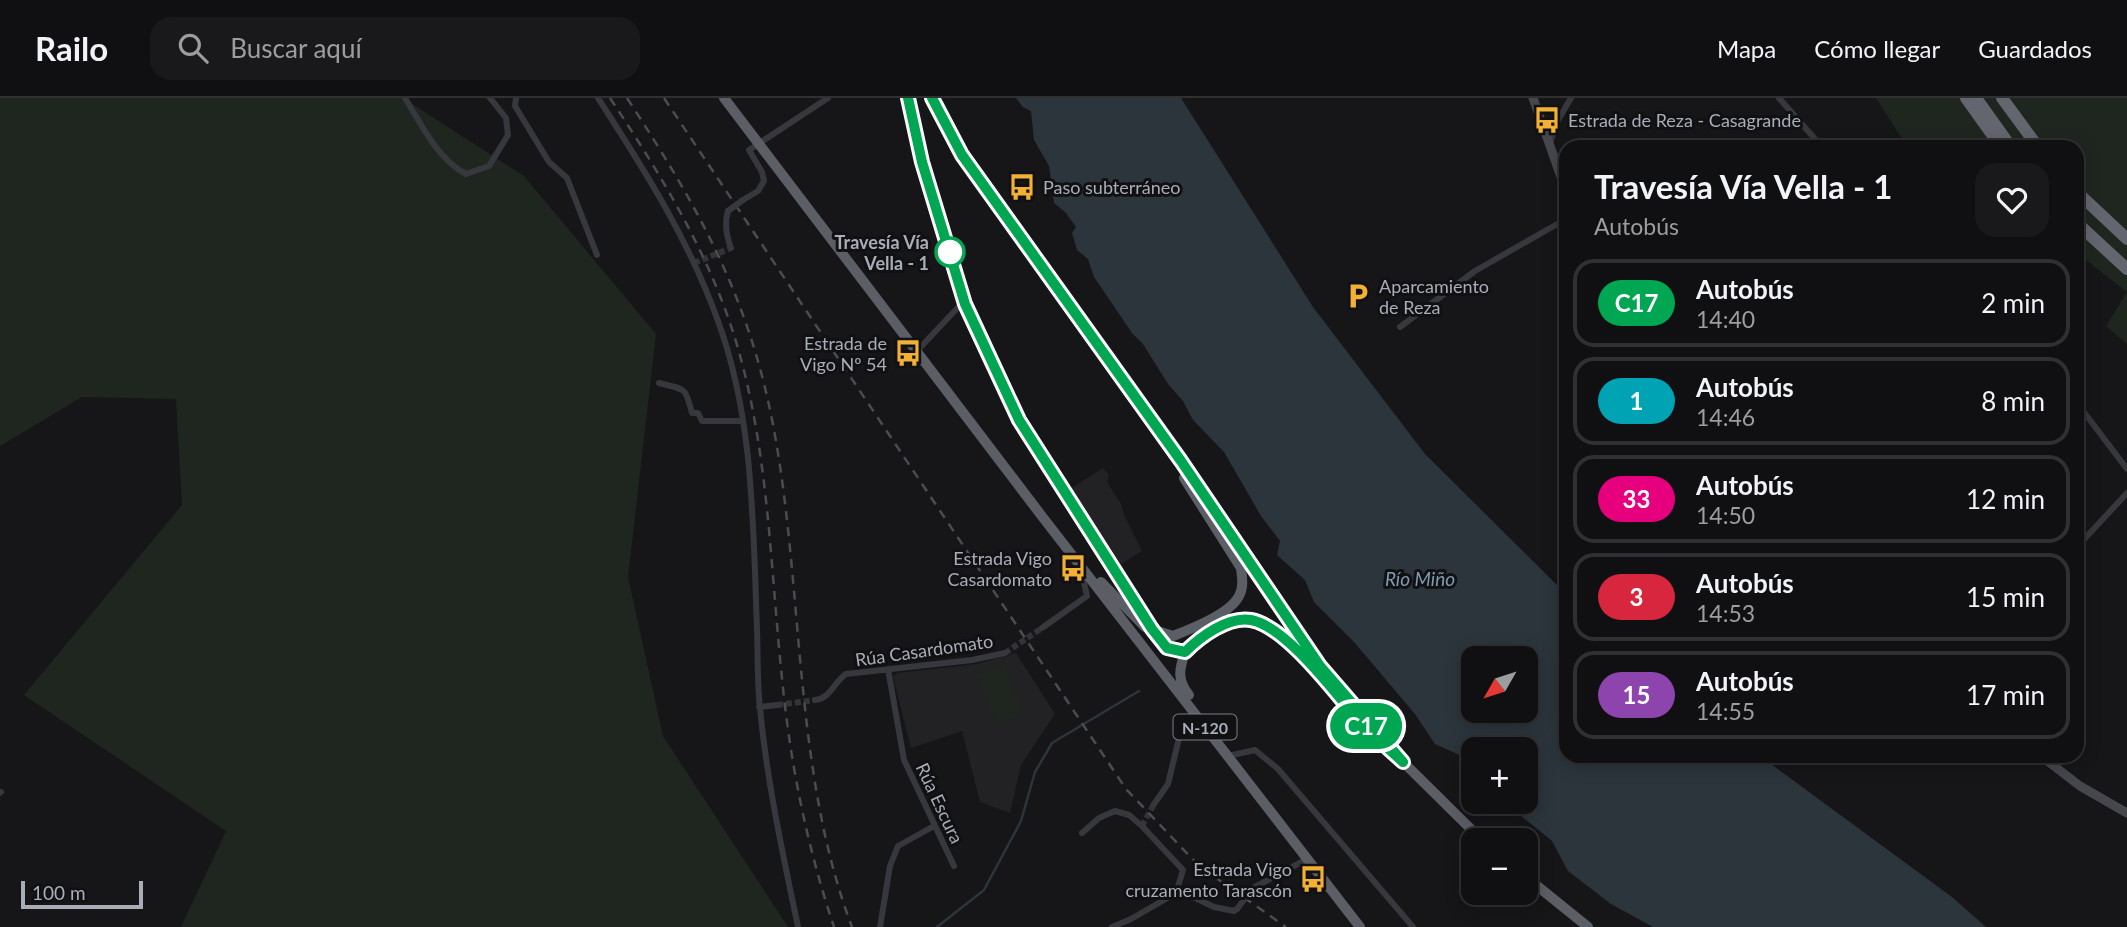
<!DOCTYPE html>
<html lang="es">
<head>
<meta charset="utf-8">
<style>
	body { margin:0; font-family:Lato,sans-serif; background:#19191b; color:#f1f3f6; height:100vh; display:flex; flex-direction:column; font-size:26px; white-space:nowrap }
	* { box-sizing:border-box; margin:0 }
	p { font-size:23px; color:#9c9d9f }
	.icon { flex:none; width:38px; height:38px; fill:none; stroke:currentColor; stroke-width:2; stroke-linecap:round; stroke-linejoin:round }
	.map { position:relative; flex:1; overflow:hidden }
	.details { position:absolute; left:1559px; top:42px; width:525px; height:623px; display:flex; flex-direction:column; background:#101012; border-radius:21px; box-shadow:0 4px 18px #0003,0 0 0 2px #303032 }
	.details>* { flex:none }
	.badge { padding:0 14px; border-radius:23px; font-size:24px; line-height:46px }
	.needle { width:46px; rotate:231deg }
	.tools { position:absolute; left:1461px; top:548px; display:grid; gap:14px }
	.tools a { display:grid; place-items:center; width:77px; height:77px; border-radius:14px; background:#101012; box-shadow:0 4px 18px #0003,0 0 0 2px #303032; font-size:35px }
	.scale { position:absolute; left:21px; bottom:18px; width:122px; box-sizing:border-box; padding-left:7px; border:4px solid #a8adb8; border-top:0; font-size:19px; line-height:24px; white-space:nowrap; color:#a8adb8; -webkit-text-stroke:5px #111113; paint-order:stroke }
	.map>.badge { position:absolute; translate:-50% -50%; box-shadow:0 0 0 4px #fff }
	.round { display:grid; place-items:center; flex:none; width:74px; height:74px; border-radius:21px; background:#19191b }
	.head { display:flex; align-items:center; justify-content:space-between; height:119px; padding:0 35px }
	h1 { font-size:33px; font-weight:700; line-height:52px }
	ul { padding:0; list-style:none }
	li { display:flex; align-items:center; gap:21px; height:88px; margin:0 14px 10px; padding:0 21px; border:4px solid #303032; border-radius:21px }
	li div { flex:1 }
	li b { display:block; font-size:26px }
	li em { font-style:normal }
	li .badge { min-width:77px; font-weight:700; text-align:center }
	header { display:flex; align-items:center; gap:42px; box-sizing:border-box; height:98px; padding:0 35px; background:#101012; border-bottom:2px solid #303032 }
	header strong { font-size:33px }
	nav { display:flex; gap:38px; margin-inline-start:auto; font-size:24px }
	.search { width:490px; height:63px; background:#19191b; display:flex; align-items:center; gap:18px; box-sizing:border-box; padding:0 24px; border-radius:21px; color:#9c9d9f; font-size:26px }
	.map>svg:first-child { display:block }
</style>
</head>
<body>
<header>
<strong>Railo</strong>
<div class="search"><svg class="icon" aria-label="search" viewBox="0 0 24 24"><circle cx="10" cy="10" r="6"/><path d="M15 15l6 6"/></svg>Buscar aquí</div>
<nav><a>Mapa</a><a>Cómo llegar</a><a>Guardados</a></nav>
</header>
<div class="map">
<svg width="2127" height="829" viewBox="0 0 2127 829">
	<rect width="100%" height="100%" fill="#161618"/>
	<path fill="#222225" d="M 1103,370 L 1109,377 L 1107,384 L 1121,406 L 1124,417 L 1142,453 L 1121,466 L 1070,391 Z
		M 1016,555 L 1055,616 L 1021,667 L 1010,715 L 980,704 L 962,633 L 911,650 L 893,579 L 897,575 L 977,566 Z"/>
	<path fill="#1e261f" d="M 0,0 L 403,0 L 524,78 L 656,236 L 628,479 L 663,638 L 788,829 L 181,829 L 226,733 L 24,597 L 182,407 L 176,301 L 82,299 L 0,348 Z
		M 1876,0 L 2127,0 L 2127,246 L 2106,228 L 2127,194 L 2077,155 L 2077,49 L 1914,49 L 1902,41 Z
		M 1005,567 L 1023,617 L 996,627 L 978,576 Z"/>
	<path fill="#2c353c" fill-rule="evenodd" d="M 1016,0 L 1181,0 L 1313,209 L 1425,356 L 1566,496 L 1566,658 L 1760,658 L 1952,799 L 1986,829 L 1653,829 L 1611,806 L 1568,773 L 1552,743 L 1504,704 L 1526,704 L 1526,651 L 1474,651 L 1473,675 L 1464,659 L 1435,646 L 1415,616 L 1354,544 L 1314,504 L 1305,482 L 1277,457 L 1280,443 L 1261,418 L 1224,354 L 1193,322 L 1183,303 L 1168,286 L 1143,246 L 1132,235 L 1094,179 L 1088,161 L 1077,152 L 1072,135 L 1076,129 L 1066,115 L 1054,105 L 1049,68 L 1034,42 L 1031,13 L 1023,9 ZM 1526,560 L 1526,612 L 1474,612 L 1474,560 Z"/>
	<g fill="none" stroke-linecap="round" stroke-linejoin="round">
		<path stroke="#2c353c" stroke-width="2.5" d="M 937,829 L 984,792 L 1021,723 L 1035,674 L 1052,645 L 1139,593"/>
		<path stroke="#333438" stroke-width="6" stroke-dasharray="6 3" stroke-linecap="butt" d="M 694,165 L 731,150
			M 1005,555 L 1042,530
			M 777,607 L 815,602
			M 1142,728 L 1154,706"/>
		<path stroke="#37383d" stroke-width="6" d="M 405,0 C 421,26 438,62 466,76 L 489,68 L 508,37 L 506,20 L 490,0
			M 516,0 L 515,8 L 549,64 L 567,80 L 597,157
			M 598,0 C 644,71 689,142 718,223 C 754,321 753,428 757,531 C 758,557 757,584 760,610 C 767,684 783,757 798,829
			M 908,0 L 922,64 L 965,206 L 1019,322 L 1150,528
			M 1779,0 L 1822,49
			M 1550,45 L 1558,22 L 1571,0
			M 743,102 L 758,93 L 764,83 L 762,74 L 749,52 L 828,0
			M 728,113 C 724,126 726,137 731,150
			M 1400,229 L 1475,173 L 1566,121
			M 917,253 L 964,203
			M 659,285 C 686,292 685,288 692,315 L 698,315 L 702,323 L 743,323
			M 2077,305 L 2127,371
			M 2077,449 L 2127,395
			M 1082,475 L 1087,498
			M 1042,530 L 1087,498
			M 888,571 L 904,662 L 954,768
			M 815,602 C 830,601 834,584 846,576 L 972,562 L 1005,555
			M 759,609 L 777,607
			M 1228,658 L 1255,652 L 1278,671 L 1413,829
			M 0,695 L 1,694
			M 1154,706 L 1168,686 L 1180,636 L 1194,614
			M 1082,735 L 1099,720 L 1115,713 L 1129,717 L 1142,728 L 1183,772 L 1176,795
			M 1253,790 L 1307,761
			M 880,829 L 890,768 L 898,748 L 934,728
			M 1112,829 L 1131,821 L 1176,795 L 1189,797 L 1214,809 L 1234,813 L 1237,811"/>
		<path stroke="#45474d" stroke-width="9" d="M 1533,0 L 1566,93
			M 2041,658 L 2080,688 L 2127,715"/>
		<path stroke="#5b5e65" stroke-width="10" d="M 724,0 L 1041,417 L 1360,829
			M 932,0 L 962,57 L 1181,363 L 1319,568 L 1403,664 L 1482,742
			M 1101,484 L 1145,529 L 1173,538 C 1191,531 1230,516 1239,498 C 1244,489 1242,479 1241,470 L 1184,380
			M 1189,597 C 1177,582 1179,572 1185,554 C 1193,546 1202,541 1211,535 C 1263,501 1288,543 1321,579
			M 1526,779 L 1588,829"/>
		<path stroke="#63666e" stroke-width="12" d="M 1966,0 L 2001,49
			M 1976,0 L 2011,49
			M 2002,0 L 2038,49
			M 2077,94 L 2127,141
			M 2077,125 L 2127,171"/>
		<path stroke="#4a4c52" stroke-width="2.5" stroke-dasharray="9 7" stroke-linecap="butt" d="M 610,0 C 665,83 717,168 742,265 C 769,367 771,476 782,580 C 790,665 807,748 834,829
			M 627,0 C 699,110 750,201 774,332 C 804,494 793,673 852,829
			M 664,0 L 1126,691 L 1199,768 L 1286,829"/>
		<path stroke="#37383d" stroke-width="6" d="M 728,113 L 743,102
			M 1237,811 L 1253,790"/>
	</g>
	<g fill="none" stroke-linecap="round" stroke-linejoin="round">
		<defs>
			<path id="line" d="M 908,0 L 922,64 L 965,206 L 1019,322 L 1152,531 L 1167,550 L 1185,554 C 1200,539 1228,518 1251,522 C 1285,528 1333,592 1356,619 C 1370,635 1387,649 1403,664 L 1320,568 L 1181,363 L 962,57 L 932,0"/>
		</defs>
		<use href="#line" stroke="#fff" stroke-width="16"/>
		<use href="#line" stroke="#00a651" stroke-width="10"/>
	</g>
	<defs>
		<symbol id="bus-bare" viewBox="-9 -9 18 18"><path d="M-5-6H5V4H4V6H2V4H-2V6H-4V4H-5ZM-3.5-4V0h7V-4ZM-3.5 1.2v1.5H-2V1.2ZM2 1.2v1.5H3.5V1.2Z" fill="#f2b134" stroke="#111113" stroke-width="2.5" paint-order="stroke"/></symbol>
		<symbol id="parking-bare" viewBox="-9 -9 18 18"><path d="M-3.5-5.5H1a3.5 3.5 0 0 1 0 7H-1V5.5H-3.5ZM-1-3.4V-.6H.8a1.4 1.4 0 0 0 0-2.8Z" fill="#f2b134" stroke="#111113" stroke-width="2.5" paint-order="stroke"/></symbol>
	</defs>
	<g fill-rule="evenodd">
		<use href="#bus-bare" x="1528" y="3" width="38" height="38"/>
		<use href="#bus-bare" x="1003" y="70" width="38" height="38"/>
		<use href="#parking-bare" x="1339" y="179" width="38" height="38"/>
		<use href="#bus-bare" x="889" y="236" width="38" height="38"/>
		<use href="#bus-bare" x="1054" y="451" width="38" height="38"/>
		<use href="#bus-bare" x="1294" y="762" width="38" height="38"/>
	</g>
	<circle fill="#fff" stroke="#00a651" stroke-width="3.5" cx="950" cy="154" r="14"/>
	<g text-anchor="middle" dominant-baseline="central" stroke-width="6" stroke-linejoin="round" paint-order="stroke">
		<rect fill="#111113" stroke="#7b7e86" stroke-width="2" x="1173.5" y="616.5" width="63" height="25" rx="5"/>
		<g font-size="16" font-weight="bold" fill="#a8adb8">
			<text x="1205" y="629">N-120</text>
		</g>
		<g font-size="18" fill="#a8adb8" stroke="#111113" text-anchor="start">
			<text x="1568" y="22">Estrada de Reza - Casagrande</text>
			<text x="1043" y="89">Paso subterráneo</text>
			<text x="1379" y="188">Aparcamiento<tspan x="1379" dy="21">de Reza</tspan></text>
			<text x="887" y="245" text-anchor="end">Estrada de<tspan x="887" dy="21">Vigo Nº 54</tspan></text>
			<text x="1052" y="460" text-anchor="end">Estrada Vigo<tspan x="1052" dy="21">Casardomato</tspan></text>
			<text x="1292" y="771" text-anchor="end">Estrada Vigo<tspan x="1292" dy="21">cruzamento Tarascón</tspan></text>
		</g>
		<g font-size="18" font-weight="bold" fill="#a8adb8" stroke="#111113" text-anchor="end">
			<text x="929" y="144">Travesía Vía<tspan x="929" dy="21">Vella - 1</tspan></text>
		</g>
		<g font-size="18" fill="#a8adb8" stroke="#111113">
			<text transform="translate(924 552) rotate(-8)">Rúa Casardomato</text>
			<text transform="translate(940 705) rotate(65)">Rúa Escura</text>
		</g>
		<g font-size="19" font-style="italic" fill="#7f9bb3" stroke="#111113">
			<text x="1420" y="480">Río Miño</text>
		</g>
	</g>
</svg>
<div class="tools">
<a><svg class="needle" viewBox="-14 -14 28 28"><path d="M0-13l5 13h-10z" fill="#e53935"/><path d="M0 13l5-13h-10z" fill="#9c9d9f"/></svg></a>
<a>+</a>
<a>−</a>
</div>
<div class="scale">100 m</div>
<b class="badge" style="left:1366px;top:628px;background:#00a651;color:#fff">C17</b>
<section class="details">
<div class="head"><div><h1>Travesía Vía Vella - 1</h1><p>Autobús</p></div><a class="round"><svg class="icon" aria-label="heart" viewBox="0 0 24 24"><path d="M12 20l-8-8c-3-5 5-10 8-4 3-6 11-1 8 4z"/></svg></a></div>
<ul>
<li><span class="badge" style="background:#00a651;color:#fff">C17</span><div><b>Autobús</b><p>14:40</p></div><em>2 min</em></li>
<li><span class="badge" style="background:#00a3b4;color:#fff">1</span><div><b>Autobús</b><p>14:46</p></div><em>8 min</em></li>
<li><span class="badge" style="background:#e6007e;color:#fff">33</span><div><b>Autobús</b><p>14:50</p></div><em>12 min</em></li>
<li><span class="badge" style="background:#d7263d;color:#fff">3</span><div><b>Autobús</b><p>14:53</p></div><em>15 min</em></li>
<li><span class="badge" style="background:#8e44ad;color:#fff">15</span><div><b>Autobús</b><p>14:55</p></div><em>17 min</em></li>
</ul>
</section>
</div>
</body>
</html>
